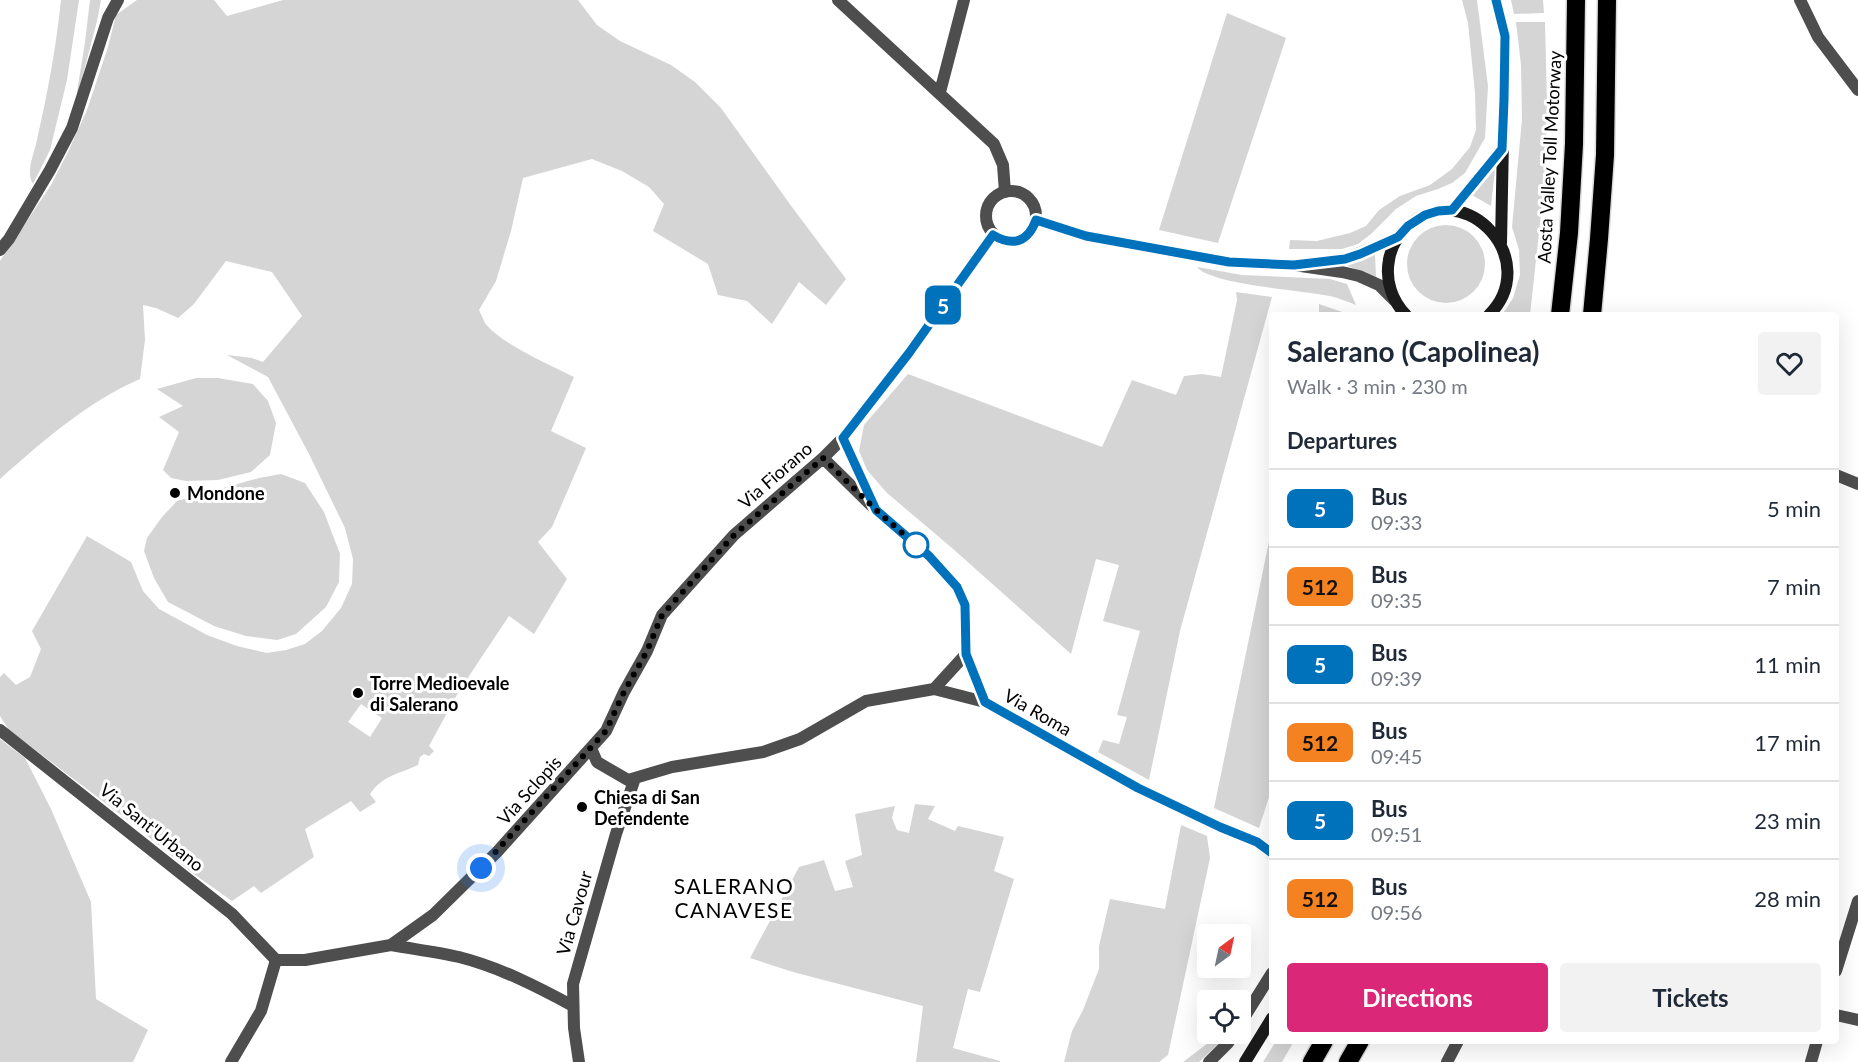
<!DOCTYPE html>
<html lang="en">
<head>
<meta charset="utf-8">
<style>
	body { margin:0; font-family:Lato,sans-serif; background:#f2f2f3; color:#1f2937; height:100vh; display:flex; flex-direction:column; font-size:22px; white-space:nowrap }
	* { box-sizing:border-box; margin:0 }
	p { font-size:20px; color:#747a83 }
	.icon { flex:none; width:33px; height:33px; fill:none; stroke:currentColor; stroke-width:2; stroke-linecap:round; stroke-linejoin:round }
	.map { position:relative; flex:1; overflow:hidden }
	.details { position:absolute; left:1269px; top:312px; width:570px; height:732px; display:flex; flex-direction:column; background:#fff; border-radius:6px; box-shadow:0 6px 24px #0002 }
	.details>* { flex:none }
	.badge { padding:0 12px; border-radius:9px; font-size:21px; line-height:39px }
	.needle { width:39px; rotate:33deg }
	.buttons { position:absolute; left:1197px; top:924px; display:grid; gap:12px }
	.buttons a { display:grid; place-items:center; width:54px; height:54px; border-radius:6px; background:#fff; box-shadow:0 6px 24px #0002; font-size:30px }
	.you { position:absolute; width:30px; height:30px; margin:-15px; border:4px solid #fff; border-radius:50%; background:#1a73e8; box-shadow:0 0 0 9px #1a73e833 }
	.map>.badge { position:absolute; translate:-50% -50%; box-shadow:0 0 0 3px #fff }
	h2 { padding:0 18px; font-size:22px; line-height:54px }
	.round { display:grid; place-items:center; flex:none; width:63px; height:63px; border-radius:6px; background:#f2f2f3 }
	.head { display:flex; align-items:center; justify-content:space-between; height:102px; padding:0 18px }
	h1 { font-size:28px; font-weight:700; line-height:45px }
	.action { display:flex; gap:12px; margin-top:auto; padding:12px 18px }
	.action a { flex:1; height:69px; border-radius:6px; background:#db2777; color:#fff; font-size:24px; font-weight:700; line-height:69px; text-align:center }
	.action a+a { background:#f2f2f3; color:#1f2937 }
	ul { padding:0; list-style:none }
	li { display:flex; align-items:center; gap:18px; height:78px; padding:0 18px; border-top:2px solid #e0e1e3 }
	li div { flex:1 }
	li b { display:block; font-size:22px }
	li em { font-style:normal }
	li .badge { min-width:66px; font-weight:700; text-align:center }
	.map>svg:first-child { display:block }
</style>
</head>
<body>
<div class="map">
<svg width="1858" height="1062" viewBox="0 0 1858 1062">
	<rect width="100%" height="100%" fill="#fff"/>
	<path fill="#d5d5d5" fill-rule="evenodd" d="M 61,0 L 79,0 L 67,80 L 50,150 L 33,184 C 26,173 33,156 36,144 C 47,96 56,49 61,0 Z
		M 90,0 L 101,0 L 97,21 L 78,94 L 77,92 L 85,42 Z
		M 137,0 L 214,0 L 227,16 L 283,0 L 578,0 L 597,25 L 620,41 L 671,65 L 695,82 L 721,108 L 792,207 L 846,279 L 826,305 L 799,282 L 772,324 L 747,301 L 718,295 L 708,264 L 653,231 L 664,204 L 649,187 L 622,171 L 592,159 L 523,178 L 511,231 L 496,281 L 479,310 C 481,314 483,319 485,323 C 501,344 550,365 574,377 L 551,431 L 586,448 L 552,527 L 538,542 L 567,579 L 534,634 L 509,616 L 459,691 L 429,746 L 434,751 L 429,756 L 424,754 L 420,757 L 418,765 C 399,774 383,775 370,794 L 376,802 L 360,812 L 351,801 L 305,829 L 314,857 L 261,893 L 254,886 L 232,901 L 191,872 L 129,821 L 9,730 L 0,716 L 0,677 L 4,673 L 16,685 L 30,677 L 41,649 L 32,631 L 87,536 L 131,562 L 143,591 L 159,609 L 207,635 L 237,646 L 267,653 L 286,650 L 305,644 L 322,631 L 341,608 L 352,584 L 353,559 L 345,528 L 309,454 L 268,377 L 227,355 L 252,358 L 263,362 L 302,316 L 272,272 L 226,261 L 194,304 L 178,318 L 156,308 L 143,305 L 145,340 L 140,379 C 87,402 43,441 0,479 L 0,261 L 51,185 L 67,154 L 87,110 L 108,47 L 116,15 ZM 361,704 L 382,718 L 370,737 L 348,722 Z
		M 1462,0 L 1477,0 L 1488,86 L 1485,138 L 1465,173 L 1452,183 L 1438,189 L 1416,196 L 1396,209 L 1371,234 L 1358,244 L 1342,249 L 1289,249 L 1290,240 L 1317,241 L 1350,233 L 1366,226 L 1379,210 L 1400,196 L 1430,185 L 1452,169 L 1470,147 L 1476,130 L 1475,93 L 1468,23 Z
		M 1511,0 L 1543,0 L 1544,13 L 1514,14 Z
		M 1227,13 L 1286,38 L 1218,243 L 1159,230 Z
		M 1516,22 L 1545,22 L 1547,104 L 1545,177 L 1530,315 L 1502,315 L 1513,298 L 1520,275 L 1519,250 L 1512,227 L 1522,119 L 1521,65 Z
		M 1495,169 L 1491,206 L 1472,195 Z
		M1407 264a39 39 0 1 1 78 0a39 39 0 1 1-78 0Z
		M 1375,254 L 1376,277 L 1345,265 Z
		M 1197,267 L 1242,275 L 1330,279 L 1347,284 L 1356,305 C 1348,302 1339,298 1330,296 C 1303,290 1211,285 1197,267 Z
		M 1236,292 L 1272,297 L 1180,631 L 1149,780 L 1098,752 L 1103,740 L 1119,744 L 1127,717 L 1117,715 L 1140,631 L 1103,621 L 1119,565 L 1096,559 L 1071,654 L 952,548 L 887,493 L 867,470 L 859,451 L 864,425 L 908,374 L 1102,447 L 1132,380 L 1176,395 L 1184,376 L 1202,374 L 1221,377 L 1237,300 Z
		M 1319,304 L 1351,315 L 1319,315 Z
		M 196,378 L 218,378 L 253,384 L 268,401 L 276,423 L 270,455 L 251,472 L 218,480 L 186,481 L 171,478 L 163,470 L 179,432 L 159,417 L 183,406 L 157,389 Z
		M 281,474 L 305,483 L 324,512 L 340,554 L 339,582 L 326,607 L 296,634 L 277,640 L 246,636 L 214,626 L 168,602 L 154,578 L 144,551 L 147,538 L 162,517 L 177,501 L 259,478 Z
		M 1272,527 L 1272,788 L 1259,828 L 1214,808 Z
		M 0,739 L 25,758 L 51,809 L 91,902 L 96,999 L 148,1030 L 133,1062 L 0,1062 Z
		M 915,804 L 935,806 L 928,819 L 955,831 L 958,826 L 1004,837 L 994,871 L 1014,879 L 980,992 L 968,989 L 953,1048 L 1000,1061 L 1000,1062 L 916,1062 L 923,1006 L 793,972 L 750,958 L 799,867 L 824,860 L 835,891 L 853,887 L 845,861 L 862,855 L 855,814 L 895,806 L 892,818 L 897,830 L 909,833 Z
		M 1181,825 L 1207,836 L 1210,858 L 1168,1055 L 1159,1062 L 1064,1062 L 1072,1031 L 1083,1010 L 1099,969 L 1099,946 L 1110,899 L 1165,909 Z
		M 1220,1034 L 1224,1034 L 1217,1045 L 1199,1062 L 1183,1062 Z
		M 1276,1041 L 1294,1041 L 1282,1062 L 1263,1062 Z"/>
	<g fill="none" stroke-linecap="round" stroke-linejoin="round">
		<defs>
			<path id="highway" d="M 1560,315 L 1569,233 L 1574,144 L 1576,0
				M 1592,315 L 1599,239 L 1605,155 L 1607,0
				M 1312,1062 L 1324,1041
				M 1348,1062 L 1360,1041"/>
		</defs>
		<use href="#highway" stroke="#dbdbdb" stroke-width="21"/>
		<path stroke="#4e4e4e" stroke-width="12" d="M 838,0 L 994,144 L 1003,165 L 1005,192
			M 1800,0 L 1818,37 L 1858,90
			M 940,92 L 964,0
			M986 216a25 25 0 1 1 50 0a25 25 0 1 1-50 0Z
			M 1036,220 L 1086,236 L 1229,262 L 1294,265 L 1342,272 L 1359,276 L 1379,285 L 1394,300
			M 0,250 L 9,239 L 50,170 L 72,128 L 108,18 L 118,0
			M 1308,263 L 1345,259 L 1398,237
			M 843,438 L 872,503
			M 823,458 L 876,510 L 929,556 L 957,587 L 965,605 L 966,654 L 985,702
			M 1836,475 L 1858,484
			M 934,689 L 966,654
			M 0,730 L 232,914 L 276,960
			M 591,748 L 597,762 L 628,780 L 672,767 L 763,752 L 800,739 L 866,701 L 934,689 L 985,702 L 1138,788 L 1219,827 L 1257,842 L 1272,854
			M 391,945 C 413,949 437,952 459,957 C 499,967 538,987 573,1006
			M 276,960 L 305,960 L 391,945 L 433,915 L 497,852 L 606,731 L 624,692 L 647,651 L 662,615 L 734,535 L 823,458 L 843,438 L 909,353 L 993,235
			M 1836,971 L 1858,901
			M 1836,1015 L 1858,1020
			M 1240,1024 L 1272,973
			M 231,1062 L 261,1011 L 276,960
			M 579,1062 L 574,1028 L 573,984 L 616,834 L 635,778
			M 1209,1062 L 1228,1043 L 1234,1034
			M 1447,1062 L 1458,1041
			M 1811,1062 L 1817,1041"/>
		<path stroke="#1b1b1b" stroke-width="12" d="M 1496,0 L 1505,36 L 1501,243
			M 1452,210 L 1502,149
			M 1406,315 C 1392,301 1385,280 1389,260 C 1391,246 1399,234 1409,225 C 1467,176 1543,261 1489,315
			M 1245,1062 L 1272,1018"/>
		<use href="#highway" stroke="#000" stroke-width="18"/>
	</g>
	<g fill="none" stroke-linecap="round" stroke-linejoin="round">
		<defs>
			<path id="line" d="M 1272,853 L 1257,842 L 1220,827 L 1138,788 L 985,702 L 966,654 L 965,605 L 957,587 L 929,556 L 876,510 L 843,438 L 909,353 L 993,235 C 1013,247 1028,242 1036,220 L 1086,236 L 1229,262 L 1294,265 L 1345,259 L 1360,254 L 1398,237 L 1408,226 L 1425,215 L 1438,211 L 1452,210 L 1502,149 L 1504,100 L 1505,36 L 1496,0"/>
		</defs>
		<use href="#line" stroke="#fff" stroke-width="14"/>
		<use href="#line" stroke="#0072bc" stroke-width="9"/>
		<path stroke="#000" stroke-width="6" stroke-dasharray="0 10.8" d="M 481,868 L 606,731 L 624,692 L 647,651 L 662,615 L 734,535 L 823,458 L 876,510 L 916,545"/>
	</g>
	<g fill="#000" stroke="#fff" stroke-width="2">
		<circle cx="175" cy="493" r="6"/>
		<circle cx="358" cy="693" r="6"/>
		<circle cx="582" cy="807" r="6"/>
	</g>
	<circle fill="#fff" stroke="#0072bc" stroke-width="3" cx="916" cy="545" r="12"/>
	<g text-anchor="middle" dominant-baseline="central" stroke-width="6" stroke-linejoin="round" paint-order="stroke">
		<g font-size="18" fill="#000" stroke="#fff">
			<text transform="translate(1549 157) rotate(-87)">Aosta Valley Toll Motorway</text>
			<text transform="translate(775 475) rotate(-41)">Via Fiorano</text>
			<text transform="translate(1038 712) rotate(30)">Via Roma</text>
			<text transform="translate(529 790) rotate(-48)">Via Sclopis</text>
			<text transform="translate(152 827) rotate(39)">Via Sant'Urbano</text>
			<text transform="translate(574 913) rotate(-74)">Via Cavour</text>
		</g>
		<g font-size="18" font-weight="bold" fill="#000" stroke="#fff" text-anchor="start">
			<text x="187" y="493">Mondone</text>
			<text x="370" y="683">Torre Medioevale<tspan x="370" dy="21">di Salerano</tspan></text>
			<text x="594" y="797">Chiesa di San<tspan x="594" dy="21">Defendente</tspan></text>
		</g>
		<g font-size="21" letter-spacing="1.5" fill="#000" stroke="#fff">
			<text x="734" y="885">SALERANO<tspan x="734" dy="24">CANAVESE</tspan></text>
		</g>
	</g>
</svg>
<div class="buttons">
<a><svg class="needle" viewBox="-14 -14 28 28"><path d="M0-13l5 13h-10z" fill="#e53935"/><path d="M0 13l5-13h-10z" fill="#747a83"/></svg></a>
<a><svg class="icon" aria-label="locate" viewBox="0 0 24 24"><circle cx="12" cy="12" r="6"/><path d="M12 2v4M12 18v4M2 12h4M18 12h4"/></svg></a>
</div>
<div class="you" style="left:481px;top:868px"></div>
<b class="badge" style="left:943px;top:305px;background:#0072bc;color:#fff">5</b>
<section class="details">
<div class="head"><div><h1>Salerano (Capolinea)</h1><p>Walk · 3 min · 230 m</p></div><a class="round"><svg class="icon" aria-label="heart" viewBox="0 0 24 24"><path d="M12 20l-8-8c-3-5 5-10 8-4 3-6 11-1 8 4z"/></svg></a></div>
<h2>Departures</h2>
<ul>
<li><span class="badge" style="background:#0072bc;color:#fff">5</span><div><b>Bus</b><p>09:33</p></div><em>5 min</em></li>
<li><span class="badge" style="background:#f58220;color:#111">512</span><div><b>Bus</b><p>09:35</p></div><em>7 min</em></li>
<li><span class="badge" style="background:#0072bc;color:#fff">5</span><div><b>Bus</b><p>09:39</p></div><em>11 min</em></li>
<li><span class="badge" style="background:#f58220;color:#111">512</span><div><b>Bus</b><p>09:45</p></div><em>17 min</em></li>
<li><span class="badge" style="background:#0072bc;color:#fff">5</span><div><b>Bus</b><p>09:51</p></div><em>23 min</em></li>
<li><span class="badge" style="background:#f58220;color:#111">512</span><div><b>Bus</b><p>09:56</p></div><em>28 min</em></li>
</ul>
<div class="action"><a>Directions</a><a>Tickets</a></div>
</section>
</div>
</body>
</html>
